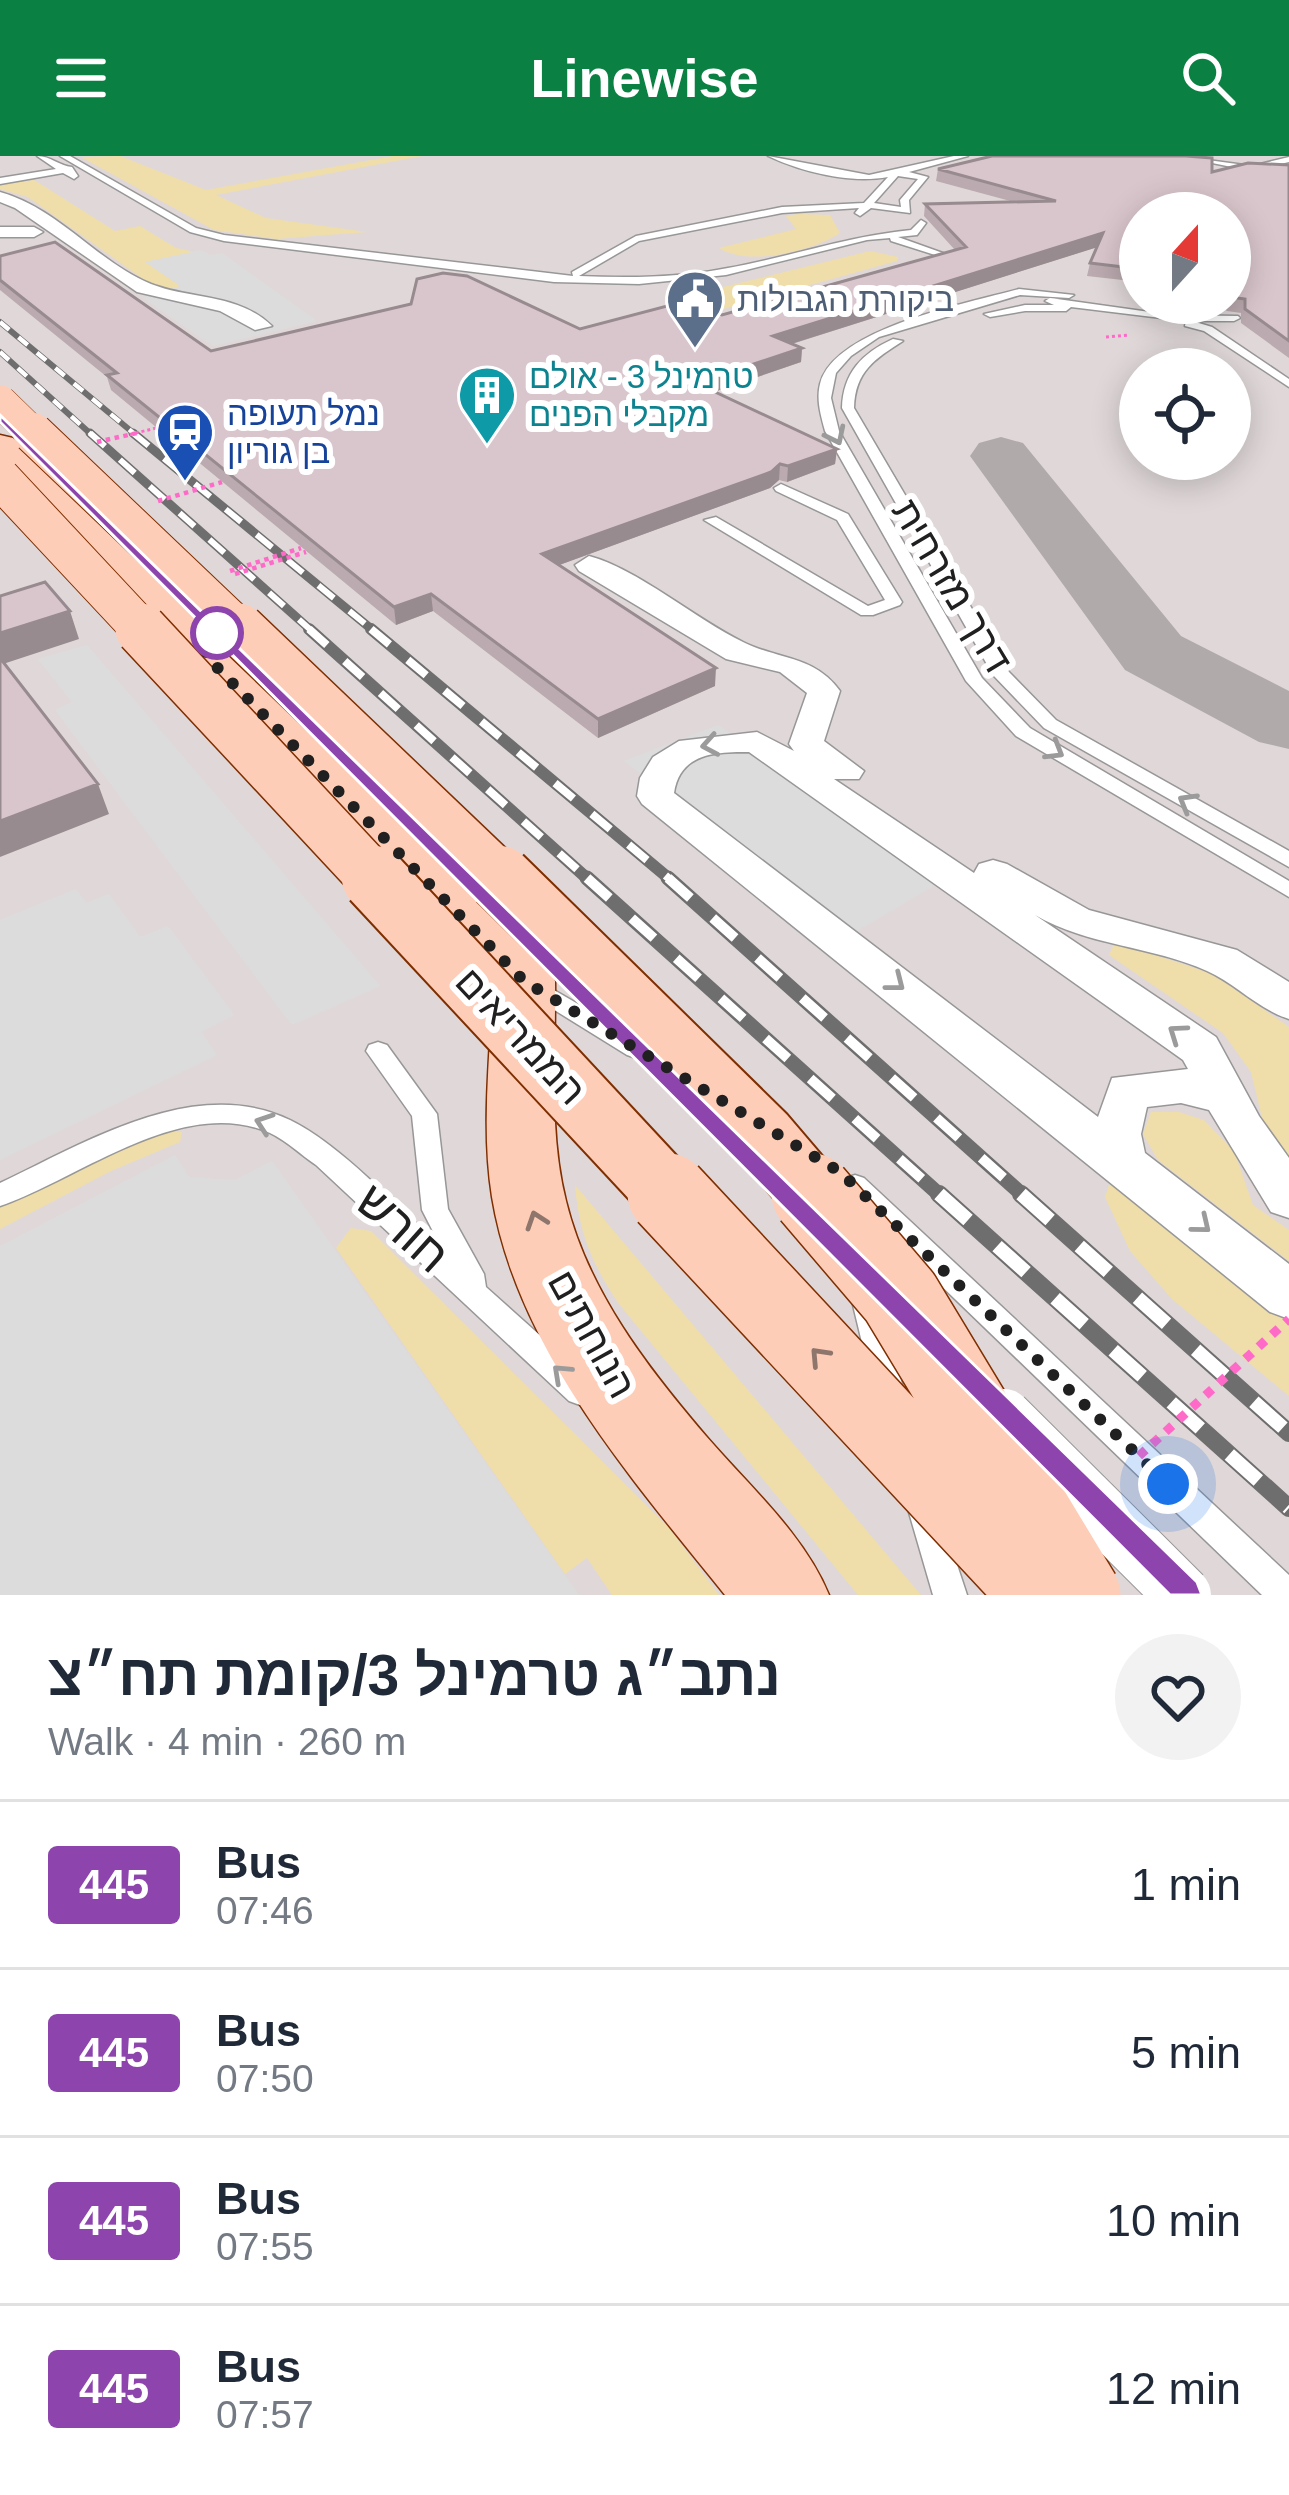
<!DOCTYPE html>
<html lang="en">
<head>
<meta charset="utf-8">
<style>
	body { margin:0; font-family:Helvetica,"Noto Sans Hebrew",sans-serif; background:#f2f2f3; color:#1f2937; height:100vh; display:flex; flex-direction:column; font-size:45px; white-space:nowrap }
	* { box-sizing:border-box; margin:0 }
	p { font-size:39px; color:#747a83 }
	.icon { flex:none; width:66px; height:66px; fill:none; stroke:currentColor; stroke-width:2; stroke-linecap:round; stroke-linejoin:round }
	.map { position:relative; height:1439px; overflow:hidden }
	.drawer { display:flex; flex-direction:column; background:#fff; flex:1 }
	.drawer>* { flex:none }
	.badge { padding:0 24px; border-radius:9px; font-size:42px; line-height:78px }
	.needle { width:78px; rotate:21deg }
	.tools { position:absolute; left:1119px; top:36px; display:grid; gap:24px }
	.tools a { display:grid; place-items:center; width:132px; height:132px; border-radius:50%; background:#fff; box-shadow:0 6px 30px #0003; font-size:60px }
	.you { position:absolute; width:60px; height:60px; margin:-30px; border:9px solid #fff; border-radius:50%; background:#1a73e8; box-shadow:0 0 0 18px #1a73e833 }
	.map>.badge { position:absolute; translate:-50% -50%; box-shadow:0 0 0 6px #fff }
	.round { display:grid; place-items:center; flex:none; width:126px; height:126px; border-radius:63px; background:#f2f2f3 }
	.overview { display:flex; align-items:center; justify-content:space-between; height:204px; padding:0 48px }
	h1 { font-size:57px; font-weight:700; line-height:90px }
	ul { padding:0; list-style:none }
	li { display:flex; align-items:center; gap:36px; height:168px; padding:0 48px; border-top:3px solid #e0e1e3 }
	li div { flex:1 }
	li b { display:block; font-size:45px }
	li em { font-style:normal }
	li .badge { min-width:132px; font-weight:700; text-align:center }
	header { display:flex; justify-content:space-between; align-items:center; height:156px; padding:0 48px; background:#0b8043; color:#fff; font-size:54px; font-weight:700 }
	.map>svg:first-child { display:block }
</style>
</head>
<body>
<header><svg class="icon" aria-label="menu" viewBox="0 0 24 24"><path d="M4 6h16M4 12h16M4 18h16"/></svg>Linewise<svg class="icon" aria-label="search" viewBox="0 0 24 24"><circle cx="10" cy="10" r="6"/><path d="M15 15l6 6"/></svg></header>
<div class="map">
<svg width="1289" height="1439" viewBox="0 0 1289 1439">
	<rect width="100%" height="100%" fill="#f1e6e7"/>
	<path fill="#e0d8d8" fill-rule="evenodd" d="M 0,0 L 1289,0 L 1289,1439 L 0,1439 ZM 1140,57 L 1230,57 L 1230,147 L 1140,147 ZM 1140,213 L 1230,213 L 1230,303 L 1140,303 Z"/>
	<path fill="#efdea9" d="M 120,0 L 206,34 L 393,0 L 422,0 L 216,39 L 266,62 L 367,76 L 276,83 L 214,74 L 81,1 Z
		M 34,24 L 115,75 L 140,70 L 176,92 L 195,96 L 146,106 L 180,130 L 175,135 L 160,135 L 28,41 L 0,33 L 0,28 Z
		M 799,58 L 830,59 L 840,77 C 813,95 748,111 719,92 L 796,73 L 786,60 Z
		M 870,95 L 898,101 L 897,105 L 705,158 L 682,141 Z
		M 1115,786 L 1213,818 L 1289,871 L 1289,1007 L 1265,974 L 1251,916 L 1223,877 L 1109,799 Z
		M 1151,956 L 1179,956 L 1204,964 L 1234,995 L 1253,1049 L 1289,1074 L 1289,1105 L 1158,1004 L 1143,978 Z
		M 175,975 L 182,976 L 180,986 L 111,1015 L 0,1073 L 0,1049 L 145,979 Z
		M 1125,1028 L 1289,1166 L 1289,1240 L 1172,1143 L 1130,1095 L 1105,1041 L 1109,1029 Z
		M 575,1029 L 921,1439 L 858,1439 L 619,1148 C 592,1108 579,1077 575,1029 Z
		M 351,1072 L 371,1075 L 669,1372 L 719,1439 L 612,1439 L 587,1402 L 565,1418 L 336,1092 Z"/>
	<path fill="#dcdcdc" d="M 201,94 L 211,99 L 222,97 L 317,165 L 213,190 L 143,142 L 180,130 L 145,106 Z
		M 87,489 L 380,830 L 292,869 L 55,554 L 72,546 L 38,503 Z
		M 718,569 L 945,723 L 854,777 L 624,605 Z
		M 76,733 L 86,747 L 109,738 L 140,781 L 168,770 L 234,859 L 201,876 L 217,899 L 0,1004 L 0,764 Z
		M 175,999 L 189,1021 L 235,1024 L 272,1005 L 579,1439 L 0,1439 L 0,1090 Z"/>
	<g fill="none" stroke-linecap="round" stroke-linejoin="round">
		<path fill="#b0aaaa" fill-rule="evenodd" d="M 1001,281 L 1023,287 L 1181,480 L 1289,535 L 1289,593 L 1259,586 L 1125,514 L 970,300 L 979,287 Z"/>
		<defs>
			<path id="lane" d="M 37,0 C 51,0 59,10 72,11 L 78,20 L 74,23 L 63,17 L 0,28 L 0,22 L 56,13 Z
				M 60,0 L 70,0 L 196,72 L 224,79 L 573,120 L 572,116 L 636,80 L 782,51 L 864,47 L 888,21 C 850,28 802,16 768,0 L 869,19 L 954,0 L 968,0 L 909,16 L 928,21 L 909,44 L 910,57 L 871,52 L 860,60 L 855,57 L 859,52 L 782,57 L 639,85 L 579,120 C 628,122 679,122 728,112 C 790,101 848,80 911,74 L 921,64 L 926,67 L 917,79 L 898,81 L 954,101 L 954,105 L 891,85 L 890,82 L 867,84 L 726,119 L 639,128 L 554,126 L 224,85 L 190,76 ZM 898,20 L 918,23 L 900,44 L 901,51 L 874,47 Z
				M 1178,0 L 1252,10 L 1289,1 L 1289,6 L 1264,12 L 1261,17 Z
				M 1019,133 L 1074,139 L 1069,142 L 1020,139 L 879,181 L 851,200 L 836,217 L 831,242 L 839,275 L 982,522 L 1030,572 L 1289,725 L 1289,741 L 1016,580 L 966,525 L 825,275 C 821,260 816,244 820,228 C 834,172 969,147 1019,133 Z
				M 1050,142 L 1171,159 L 1238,160 L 1240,162 L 1234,165 L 1192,165 L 1212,171 L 1289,223 L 1289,231 L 1204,175 L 1185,170 L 1186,165 L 1071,151 L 1066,155 L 1025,155 L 990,161 L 984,158 L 1025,149 L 1054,149 L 1045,145 Z
				M 893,183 L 903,185 C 875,203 855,215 854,252 L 1009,516 L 1056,564 L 1289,695 L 1289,711 L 1044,572 L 993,519 L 842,252 C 843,217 862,197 893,183 Z
				M 781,328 L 848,358 L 902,446 L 900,449 L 873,459 L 861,459 L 704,364 L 716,361 L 868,450 L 885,444 L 837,364 L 776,335 L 774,332 Z
				M 535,823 L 645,887 L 648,893 L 645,899 L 636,902 L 627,899 L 527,837 L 524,831 L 527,825 Z
				M 378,886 L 387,889 L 437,958 L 448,1053 L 484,1118 L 486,1131 L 591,1225 L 595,1235 L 591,1245 L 580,1249 L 569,1245 L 316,1009 C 301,999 287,985 270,977 C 183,938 79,1023 0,1050 L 0,1027 C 85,987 195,918 290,964 C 340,988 398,1052 440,1089 L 422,1054 L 412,960 L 366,895 L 369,889 Z
				M 855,1019 L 864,1022 L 1289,1419 L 1289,1439 L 1262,1439 L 846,1038 L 842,1030 L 846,1022 Z
				M 866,1132 L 876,1136 L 880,1145 L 903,1232 L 899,1242 L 888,1246 L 877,1242 L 873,1232 L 852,1145 L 856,1136 Z
				M 924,1337 L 935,1342 L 967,1439 L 933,1439 L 908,1353 L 913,1342 Z"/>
			<path id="street" d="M 0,36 C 58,52 96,105 151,128 C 192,144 238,137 272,170 L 255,174 L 220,155 L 137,136 L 15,52 L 0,46 Z
				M 0,71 L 34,71 L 43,76 L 34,81 L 0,81 Z
				M 589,400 C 636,412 697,464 743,486 C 779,504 814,499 840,535 L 824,585 L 864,615 L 859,623 L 834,623 L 974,717 L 979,708 L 993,704 L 1007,708 L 1089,754 L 1237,794 L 1289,826 L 1289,863 C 1258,853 1236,828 1207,815 C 1152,790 1088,790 1035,759 L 1216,881 L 1259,960 L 1289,1002 L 1289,1062 L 1271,1056 L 1209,954 L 1181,947 L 1147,951 L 1141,978 L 1145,997 L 1289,1108 L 1289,1163 L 1270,1156 L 642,648 L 637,640 L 640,622 L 653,601 L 679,585 L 757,576 L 794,595 L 789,588 L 807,537 L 780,516 L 726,503 L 579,415 L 575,409 ZM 749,596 L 1183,904 L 1188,913 L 1112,922 L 1098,961 L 674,637 C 680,597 715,596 749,596 Z"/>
			<path id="secondary" d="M 0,279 L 13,282 L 546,809 L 555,825 C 556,897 548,974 566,1045 C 588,1135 647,1211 706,1280 C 749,1330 804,1378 829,1439 L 725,1439 C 632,1323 517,1193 492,1041 C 481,972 490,900 493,831 L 0,311 Z"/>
		</defs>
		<use href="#lane" stroke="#979797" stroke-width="3"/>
		<use href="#street" stroke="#979797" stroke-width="3"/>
		<use href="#secondary" stroke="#7f2e00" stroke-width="3"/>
		<path stroke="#ff6ac9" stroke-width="3" stroke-dasharray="3 3" stroke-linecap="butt" d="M 1106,181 L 1129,179"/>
		<use href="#lane" fill="#fff" fill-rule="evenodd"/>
		<use href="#street" fill="#fff" fill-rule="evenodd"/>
		<use href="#secondary" fill="#fecdb7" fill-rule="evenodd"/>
		<defs>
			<path id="rail-far4" d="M 0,166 L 137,280
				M 0,196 L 93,280"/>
			<path id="rail-far3" d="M 90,277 L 313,476
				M 133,277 L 375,476"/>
			<path id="rail-far2" d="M 309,473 L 590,725
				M 371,473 L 672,725"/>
			<path id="rail-far1" d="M 587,722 L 942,1041
				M 668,722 L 1025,1041"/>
			<path id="rail" d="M 939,1038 L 1289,1352
				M 1021,1038 L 1289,1277"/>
		</defs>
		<use href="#rail-far4" stroke="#6e6e6e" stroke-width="6"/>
		<use href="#rail-far3" stroke="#6e6e6e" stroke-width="9"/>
		<use href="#rail-far2" stroke="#6e6e6e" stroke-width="12"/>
		<use href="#rail-far1" stroke="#6e6e6e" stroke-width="15"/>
		<use href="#rail" stroke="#6e6e6e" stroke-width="18"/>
		<use href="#rail-far4" stroke="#fff" stroke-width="4.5" stroke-dasharray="12" stroke-linecap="butt"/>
		<use href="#rail-far3" stroke="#fff" stroke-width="6" stroke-dasharray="20" stroke-linecap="butt"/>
		<use href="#rail-far2" stroke="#fff" stroke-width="8" stroke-dasharray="24" stroke-linecap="butt"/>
		<use href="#rail-far1" stroke="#fff" stroke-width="10" stroke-dasharray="30" stroke-linecap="butt"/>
		<use href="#rail" stroke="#fff" stroke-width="14" stroke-dasharray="39" stroke-linecap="butt"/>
		<defs>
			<path id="street-bridge" d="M 1004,1261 L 1183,1439"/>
			<path id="secondary-bridge-far4" d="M 0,245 L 36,280"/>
			<path id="secondary-bridge-far3" d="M 33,277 L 242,476
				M 0,322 L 144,476"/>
			<path id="secondary-bridge-far2" d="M 141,473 L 376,725
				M 239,473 L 503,725"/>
			<path id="secondary-bridge-far1" d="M 374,722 L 671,1041
				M 500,722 L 763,980 L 815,1041"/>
			<path id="secondary-bridge" d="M 668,1038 L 1042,1439
				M 812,1038 L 900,1141 L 1080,1439"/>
		</defs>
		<use href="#street-bridge" stroke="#979797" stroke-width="58" stroke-linecap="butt"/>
		<use href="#secondary-bridge-far4" stroke="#7f2e00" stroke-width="33" stroke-linecap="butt"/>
		<use href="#secondary-bridge-far3" stroke="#7f2e00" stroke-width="42" stroke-linecap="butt"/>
		<use href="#secondary-bridge-far2" stroke="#7f2e00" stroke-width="54" stroke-linecap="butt"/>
		<use href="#secondary-bridge-far1" stroke="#7f2e00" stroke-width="68" stroke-linecap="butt"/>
		<use href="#secondary-bridge" stroke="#7f2e00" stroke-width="84" stroke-linecap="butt"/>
		<path stroke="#ff6ac9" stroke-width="3" stroke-dasharray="3 3" stroke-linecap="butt" d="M 124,280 L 156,272"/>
		<path stroke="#ff6ac9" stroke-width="4.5" stroke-dasharray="4.5 4.5" stroke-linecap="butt" d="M 97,286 L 137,277
			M 158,345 L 222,326
			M 230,415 L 301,392
			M 235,418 L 306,396"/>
		<path stroke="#ff6ac9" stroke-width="9" stroke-dasharray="9 9" stroke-linecap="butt" d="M 1139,1300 L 1289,1163"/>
		<use href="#street-bridge" stroke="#fff" stroke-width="56"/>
		<use href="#secondary-bridge-far4" stroke="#fecdb7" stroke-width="32"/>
		<use href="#secondary-bridge-far3" stroke="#fecdb7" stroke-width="40"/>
		<use href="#secondary-bridge-far2" stroke="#fecdb7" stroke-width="51"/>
		<use href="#secondary-bridge-far1" stroke="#fecdb7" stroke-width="64"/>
		<use href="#secondary-bridge" stroke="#fecdb7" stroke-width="81"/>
	</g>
	<path fill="#bbaaaf" d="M 1289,9 L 1289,202 L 1241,167 L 1241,157 L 1227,155 L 1216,147 L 1230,147 L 1230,57 L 1140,57 L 1140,126 L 1087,120 L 1090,107 L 1097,91 L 792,188 L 802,192 L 801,206 L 714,236 L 837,293 L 835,308 L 787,326 L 779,324 L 770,332 L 559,409 L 715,530 L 598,582 L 433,455 L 396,469 L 111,234 L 107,221 L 0,134 L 0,100 L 211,195 L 580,173 L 722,159 L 955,94 L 924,60 L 925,48 L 1014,46 L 936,25 L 938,13 L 1212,16 Z"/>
	<path fill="#988b8f" d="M 1103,77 L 1101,90 L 772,194 L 773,180 Z
		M 802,192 L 801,206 L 696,242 L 696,227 Z
		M 837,293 L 835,308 L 787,326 L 788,310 Z
		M 780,308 L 779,324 L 770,332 L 543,415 L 542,398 Z
		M 431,438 L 433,455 L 396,469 L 394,451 Z
		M 70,455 L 79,483 L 0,509 L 0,477 Z
		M 716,512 L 715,530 L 598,582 L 598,563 Z
		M 98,628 L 109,658 L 0,701 L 0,665 Z"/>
	<path fill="#d9c6cc" stroke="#988b8f" stroke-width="3" d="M 992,0 L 1186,0 L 1212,2 L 1212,16 L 1248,7 L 1289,9 L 1289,185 L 1245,153 L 1245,143 L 1230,141 L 1230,57 L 1140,57 L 1140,113 L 1090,107 L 1103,77 L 773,180 L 802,192 L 696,227 L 837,293 L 788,310 L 780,308 L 771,316 L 542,398 L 716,512 L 598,563 L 431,438 L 394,451 L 107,219 L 117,217 L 0,124 L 0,100 L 55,86 L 211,195 L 411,148 L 417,123 L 443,117 L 467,120 L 580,173 L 686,145 L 722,159 L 966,91 L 925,48 L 1056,45 L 938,13 Z
		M 45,426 L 70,455 L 0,477 L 0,440 Z
		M 0,502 L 98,628 L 0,665 Z"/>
	<defs><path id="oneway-chevron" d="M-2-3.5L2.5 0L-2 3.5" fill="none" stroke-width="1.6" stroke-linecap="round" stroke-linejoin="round" transform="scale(3)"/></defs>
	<g stroke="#9b9b9b">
		<use href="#oneway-chevron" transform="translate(836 280) rotate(64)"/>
		<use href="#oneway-chevron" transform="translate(710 589) rotate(170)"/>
		<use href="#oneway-chevron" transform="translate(1055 595) rotate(31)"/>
		<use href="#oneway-chevron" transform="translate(1187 646) rotate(-150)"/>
		<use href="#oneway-chevron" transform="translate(896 827) rotate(38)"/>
		<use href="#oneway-chevron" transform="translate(1177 877) rotate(-145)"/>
		<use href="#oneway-chevron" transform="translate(264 967) rotate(-161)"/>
		<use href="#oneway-chevron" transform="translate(1202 1069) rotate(39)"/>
		<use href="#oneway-chevron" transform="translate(561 1217) rotate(-137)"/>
	</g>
	<g stroke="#8f766c">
		<use href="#oneway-chevron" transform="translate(536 1064) rotate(-109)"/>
		<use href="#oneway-chevron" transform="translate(819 1200) rotate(-133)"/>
	</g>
	<path fill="#8e44ad" stroke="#fff" stroke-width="3" d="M 0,259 L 1197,1426 L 1202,1439 L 1170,1439 L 0,266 Z"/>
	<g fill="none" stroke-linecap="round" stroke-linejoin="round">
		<path stroke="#202020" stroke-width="12" stroke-dasharray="0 21.6" d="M 217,477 L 205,499 L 524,825 L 840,1016 L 1168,1328"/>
	</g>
	<defs>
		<symbol id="civic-pin" viewBox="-11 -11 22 30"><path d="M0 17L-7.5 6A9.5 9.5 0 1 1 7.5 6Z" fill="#5c6f8a" stroke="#fff"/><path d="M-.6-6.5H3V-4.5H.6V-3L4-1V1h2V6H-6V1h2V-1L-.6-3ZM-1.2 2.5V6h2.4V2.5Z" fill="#fff"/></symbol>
		<symbol id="building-pin" viewBox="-11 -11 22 30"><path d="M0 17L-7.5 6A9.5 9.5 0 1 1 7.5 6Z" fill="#0f9aa8" stroke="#fff"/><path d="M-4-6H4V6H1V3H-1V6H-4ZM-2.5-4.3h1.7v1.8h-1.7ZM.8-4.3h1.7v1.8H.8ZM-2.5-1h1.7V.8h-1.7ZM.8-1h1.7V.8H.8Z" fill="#fff"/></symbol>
		<symbol id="station-pin" viewBox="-11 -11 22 30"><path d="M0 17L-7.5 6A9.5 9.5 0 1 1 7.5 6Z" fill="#1a4fb4" stroke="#fff"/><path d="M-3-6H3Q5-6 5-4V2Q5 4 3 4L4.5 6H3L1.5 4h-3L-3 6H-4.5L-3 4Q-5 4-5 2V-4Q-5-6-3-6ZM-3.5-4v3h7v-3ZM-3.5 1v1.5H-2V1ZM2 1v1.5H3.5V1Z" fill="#fff"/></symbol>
	</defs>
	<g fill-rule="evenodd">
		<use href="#civic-pin" x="662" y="110" width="66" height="90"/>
		<use href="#building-pin" x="454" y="206" width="66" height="90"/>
		<use href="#station-pin" x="152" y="243" width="66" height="90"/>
	</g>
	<circle fill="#fff" stroke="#8e44ad" stroke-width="6" cx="217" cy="477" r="24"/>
	<g text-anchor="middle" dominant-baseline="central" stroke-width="12" stroke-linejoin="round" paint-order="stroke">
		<g font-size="33" fill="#4e5e75" stroke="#fff" text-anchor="start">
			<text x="737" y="143">ביקורת הגבולות</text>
		</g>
		<g font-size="33" fill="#0d838f" stroke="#fff" text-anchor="start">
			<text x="529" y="220">טרמינל 3 - אולם<tspan x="529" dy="38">מקבלי הפנים</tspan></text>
		</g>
		<g font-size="33" fill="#164399" stroke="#fff" text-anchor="start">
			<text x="227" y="257">נמל תעופה<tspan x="227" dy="38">בן גוריון</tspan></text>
		</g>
		<g font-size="39" fill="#202020" stroke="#fff">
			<text transform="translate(952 430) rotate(59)">דרך מזרחית</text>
			<text transform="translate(521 880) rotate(47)">הממריאים</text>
			<text transform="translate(592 1178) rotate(61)">הנוחתים</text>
		</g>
		<g font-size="48" fill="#202020" stroke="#fff">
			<text transform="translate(403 1072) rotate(42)">חורש</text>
		</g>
	</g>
</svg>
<div class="tools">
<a><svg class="needle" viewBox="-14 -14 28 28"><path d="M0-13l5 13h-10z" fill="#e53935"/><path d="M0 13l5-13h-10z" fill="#747a83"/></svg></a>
<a><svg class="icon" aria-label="locate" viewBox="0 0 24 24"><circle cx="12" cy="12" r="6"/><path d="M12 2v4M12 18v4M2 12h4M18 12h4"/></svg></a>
</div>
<div class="you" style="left:1168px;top:1328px"></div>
</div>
<section class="drawer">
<div class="overview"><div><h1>נתב״ג טרמינל 3/קומת תח״צ</h1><p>Walk · 4 min · 260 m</p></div><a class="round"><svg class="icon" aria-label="heart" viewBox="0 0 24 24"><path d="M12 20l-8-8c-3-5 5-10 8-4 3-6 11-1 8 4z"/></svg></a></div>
<ul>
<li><span class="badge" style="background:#8e44ad;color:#fff">445</span><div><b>Bus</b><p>07:46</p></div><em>1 min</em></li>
<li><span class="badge" style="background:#8e44ad;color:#fff">445</span><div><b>Bus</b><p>07:50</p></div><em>5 min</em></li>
<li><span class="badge" style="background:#8e44ad;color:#fff">445</span><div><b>Bus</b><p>07:55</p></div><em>10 min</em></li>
<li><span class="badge" style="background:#8e44ad;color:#fff">445</span><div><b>Bus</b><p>07:57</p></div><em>12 min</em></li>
</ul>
</section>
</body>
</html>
